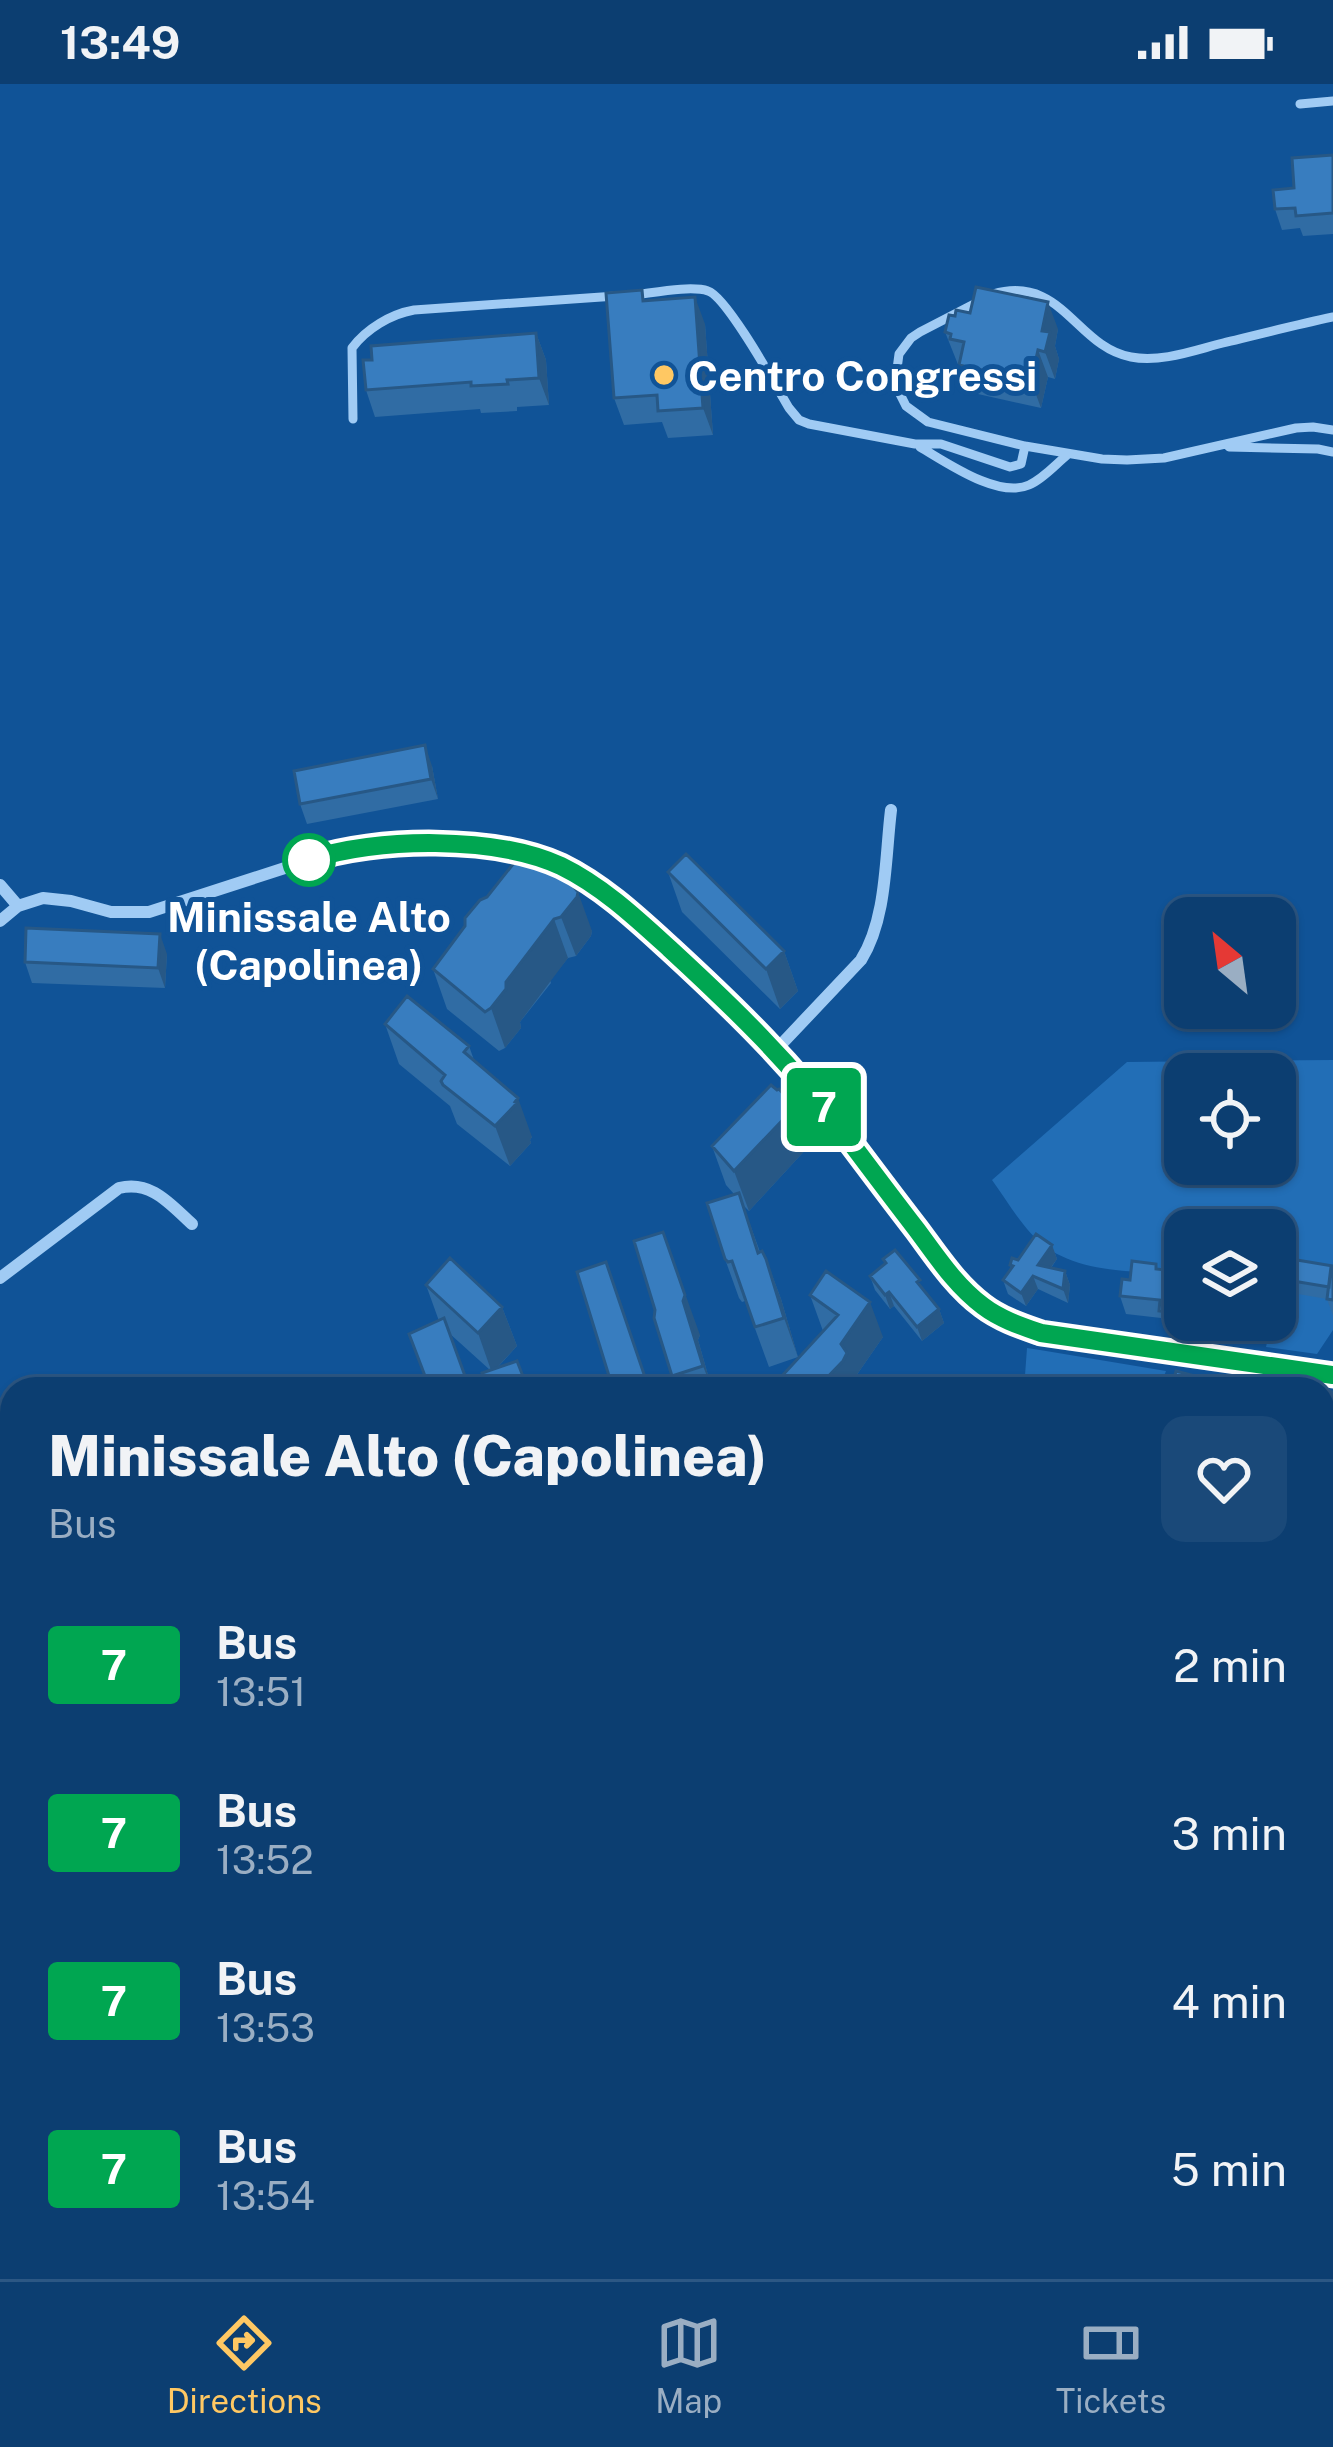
<!DOCTYPE html>
<html lang="en">
<head>
<meta charset="utf-8">
<style>
	body { margin:0; font-family:"Public Sans",sans-serif; background:#1a4979; color:#f1f3f6; height:100vh; display:flex; flex-direction:column; font-size:45px; white-space:nowrap }
	* { box-sizing:border-box; margin:0 }
	p { font-size:39px; color:#9aaec3 }
	.icon { flex:none; width:66px; height:66px; fill:none; stroke:currentColor; stroke-width:2; stroke-linecap:round; stroke-linejoin:round }
	.map { position:relative; flex:1; overflow:hidden }
	.drawer { position:absolute; left:0px; top:1293px; width:1335px; height:903px; display:flex; flex-direction:column; background:#0c3e71; border-radius:36px 36px 0 0; box-shadow:0 3px 9px #0004,0 0 0 3px #2c5784 }
	.drawer>* { flex:none }
	.badge { padding:0 24px; border-radius:9px; font-size:42px; line-height:78px }
	.needle { width:78px; rotate:331deg }
	.buttons { position:absolute; left:1164px; top:813px; display:grid; gap:24px }
	.buttons a { display:grid; place-items:center; width:132px; height:132px; border-radius:24px; background:#0c3e71; box-shadow:0 3px 9px #0004,0 0 0 3px #2c5784; font-size:60px }
	.map>.badge { position:absolute; translate:-50% -50%; box-shadow:0 0 0 6px #fff }
	.round { display:grid; place-items:center; flex:none; width:126px; height:126px; border-radius:24px; background:#1a4979 }
	.overview { display:flex; align-items:center; justify-content:space-between; height:204px; padding:0 48px }
	h1 { font-size:57px; font-weight:800; line-height:90px }
	ul { padding:0; list-style:none }
	li { display:flex; align-items:center; gap:36px; height:168px; padding:0 48px }
	li div { flex:1 }
	li b { display:block; font-size:45px }
	li em { font-style:normal }
	li .badge { min-width:132px; font-weight:700; text-align:center }
	.status { display:flex; justify-content:space-between; align-items:center; height:84px; padding:0 60px; background:#0c3e71; direction:ltr }
	.status svg { height:33px; fill:currentColor }
	.tab-bar { display:flex; justify-content:space-around; align-items:center; height:168px; border-top:3px solid #2c5784; background:#0c3e71; font-size:33px; color:#9aaec3 }
	.tab-bar a { display:grid; justify-items:center; gap:6px }
	.tab-bar .active { color:#ffc863 }
	.map>svg:first-child { display:block }
</style>
</head>
<body>
<div class="status"><b>13:49</b><svg viewBox="0 0 49 12"><path d="M0 12V9h3v3zM5 12V6h3v6zM10 12V3h3v9zM15 12V0h3v12zM26 1h20v11H26zM47 4h2v5h-2z"/></svg></div>
<div class="map">
<svg width="1333" height="2195" viewBox="0 0 1333 2195">
	<rect width="100%" height="100%" fill="#105397"/>
	<path fill="#226eb6" fill-rule="evenodd" d="M 1333,976 L 1333,1246 L 1317,1270 L 1266,1263 L 1272,1236 L 1275,1236 L 1281,1192 L 1275,1191 L 1275,1146 L 1185,1146 L 1185,1189 C 1141,1188 1083,1190 1046,1163 C 1024,1147 1008,1118 992,1096 L 1127,978 ZM 1185,990 L 1275,990 L 1275,1080 L 1185,1080 Z
		M 1027,1264 L 1040,1266 L 1166,1287 L 1159,1305 L 1024,1305 Z"/>
	<g fill="none" stroke-linecap="round" stroke-linejoin="round">
		<path stroke="#a0cbf4" stroke-width="3" stroke-dasharray="6 9" stroke-linecap="butt" d="M 0,1570 L 12,1582"/>
		<path stroke="#a0cbf4" stroke-width="9" d="M 1300,20 L 1333,17
			M 993,210 C 1062,190 1076,263 1131,273 C 1161,279 1195,266 1223,259 C 1260,250 1296,241 1333,233
			M 633,211 C 652,209 691,201 708,207 C 727,213 776,302 789,324 L 799,336 L 809,340 L 915,360 L 941,360 L 1010,383 L 1021,380 L 1025,362
			M 978,218 L 920,248 L 911,254 L 899,270 L 895,300 L 906,322 L 928,338 L 1025,362 L 1102,375 L 1127,376 L 1164,374 L 1296,344 L 1313,343 L 1333,346
			M 353,335 L 352,264 C 366,245 391,230 414,226 L 616,212
			M 920,363 C 946,378 998,415 1029,401 C 1043,395 1055,381 1067,371
			M 1229,363 L 1318,365 L 1333,368"/>
		<path stroke="#a0cbf4" stroke-width="12" d="M 0,801 L 18,822
			M 0,837 L 18,822 L 43,814 L 71,817 L 111,828 L 149,828 L 325,771 L 366,763 L 476,762 L 539,773 L 590,798 L 646,842 L 705,896 L 805,999 L 959,1201 L 999,1231 L 1041,1249 L 1333,1291
			M 775,967 L 861,876 C 887,834 885,775 891,726
			M 0,1194 L 119,1104 C 151,1096 170,1120 192,1140"/>
	</g>
	<path fill="#306ca4" d="M 1333,71 L 1333,150 L 1303,152 L 1300,144 L 1282,146 L 1275,125 Z
		M 646,217 L 705,240 L 713,351 L 668,354 L 662,338 L 624,341 L 614,314 Z
		M 1058,245 L 1055,262 L 1059,275 L 1055,295 L 1048,293 L 1041,324 L 969,308 L 945,248 Z
		M 536,249 L 546,276 L 549,321 L 517,323 L 517,327 L 481,329 L 480,325 L 375,333 L 366,306 Z
		M 432,682 L 438,715 L 307,740 L 300,720 Z
		M 525,765 L 592,847 L 591,852 L 576,872 L 568,874 L 550,896 L 551,899 L 520,938 L 521,944 L 505,964 L 499,967 L 447,925 L 433,885 Z
		M 668,788 L 784,867 L 798,907 L 780,925 L 682,828 Z
		M 167,870 L 165,904 L 32,899 L 25,878 Z
		M 385,940 L 469,962 L 474,976 L 532,1053 L 530,1056 L 531,1059 L 510,1082 L 457,1040 L 450,1022 L 399,980 Z
		M 712,1062 L 809,1062 L 749,1127 L 743,1121 L 760,1168 L 766,1175 L 781,1215 L 798,1273 L 769,1283 L 745,1217 L 742,1218 L 739,1214 L 725,1175 L 734,1110 L 726,1101 Z
		M 1052,1161 L 1057,1175 L 1051,1184 L 1065,1187 L 1070,1201 L 1068,1219 L 1038,1205 L 1026,1222 L 1008,1210 L 1003,1196 L 1011,1185 L 1010,1181 L 1018,1176 Z
		M 883,1175 L 923,1206 L 939,1225 L 944,1239 L 922,1257 L 894,1222 L 890,1225 L 875,1206 L 870,1192 L 885,1180 Z
		M 1156,1180 L 1158,1185 L 1185,1188 L 1184,1248 L 1166,1246 L 1161,1234 L 1126,1230 L 1120,1212 L 1130,1196 Z
		M 1333,1182 L 1333,1232 L 1327,1215 L 1298,1210 L 1293,1197 Z
		M 426,1201 L 502,1223 L 517,1262 L 497,1284 L 490,1286 L 449,1249 L 470,1305 L 430,1305 L 439,1237 Z
		M 810,1211 L 883,1253 L 856,1292 L 860,1305 L 770,1305 L 823,1247 Z
		M 654,1234 L 700,1251 L 698,1256 L 712,1305 L 677,1305 Z
		M 1323,1306 L 1333,1308 L 1333,1377 L 1323,1376 Z
		M 1323,1382 L 1333,1384 L 1333,1453 L 1323,1452 Z"/>
	<path fill="#275886" d="M 695,213 L 705,240 L 713,351 L 703,324 Z
		M 1048,218 L 1058,245 L 1055,262 L 1059,275 L 1055,295 L 1045,268 L 1042,247 Z
		M 536,249 L 546,276 L 549,321 L 539,294 Z
		M 1038,266 L 1048,293 L 1041,324 L 1031,297 Z
		M 425,661 L 432,682 L 438,715 L 431,695 Z
		M 578,808 L 592,847 L 591,852 L 576,872 L 561,833 Z
		M 554,835 L 568,874 L 520,938 L 521,944 L 505,964 L 491,924 L 506,898 Z
		M 160,850 L 167,870 L 165,904 L 158,884 Z
		M 784,867 L 798,907 L 780,925 L 766,885 Z
		M 518,1014 L 532,1053 L 530,1056 L 531,1059 L 510,1082 L 495,1042 Z
		M 795,1023 L 809,1062 L 749,1127 L 734,1087 Z
		M 663,1148 L 700,1251 L 698,1256 L 712,1305 L 703,1282 Z
		M 1052,1161 L 1057,1175 L 1043,1194 L 1038,1181 Z
		M 766,1175 L 781,1215 L 798,1273 L 784,1234 Z
		M 606,1178 L 621,1218 L 649,1305 L 648,1305 Z
		M 1065,1187 L 1070,1201 L 1068,1219 L 1063,1205 Z
		M 1033,1192 L 1038,1205 L 1026,1222 L 1021,1209 Z
		M 889,1208 L 894,1222 L 890,1225 L 885,1211 Z
		M 1179,1211 L 1185,1226 L 1184,1248 L 1177,1229 Z
		M 870,1218 L 883,1253 L 856,1292 L 860,1305 L 816,1305 L 841,1260 Z
		M 502,1223 L 517,1262 L 492,1289 L 478,1249 Z
		M 939,1225 L 944,1239 L 922,1257 L 917,1243 Z"/>
	<path fill="#387dbf" stroke="#275886" stroke-width="3" d="M 1333,71 L 1333,129 L 1296,132 L 1295,124 L 1275,125 L 1273,106 L 1294,104 L 1292,74 Z
		M 976,203 L 1048,218 L 1042,247 L 1050,248 L 1045,268 L 1038,266 L 1031,297 L 959,281 L 964,258 L 950,255 L 951,250 L 945,248 L 949,231 L 955,232 L 956,226 L 970,229 Z
		M 642,206 L 643,217 L 695,213 L 703,324 L 658,327 L 657,311 L 614,314 L 606,209 Z
		M 536,249 L 539,294 L 507,296 L 508,300 L 471,302 L 471,298 L 366,306 L 363,276 L 372,276 L 371,262 Z
		M 425,661 L 431,695 L 300,720 L 294,687 Z
		M 525,765 L 574,803 L 578,808 L 577,813 L 561,833 L 554,835 L 506,898 L 506,905 L 491,924 L 485,928 L 433,885 L 465,842 L 465,834 L 480,816 L 487,813 Z
		M 686,770 L 784,867 L 766,885 L 668,788 Z
		M 26,844 L 160,850 L 158,884 L 25,878 Z
		M 407,912 L 469,962 L 464,968 L 518,1014 L 515,1018 L 517,1019 L 495,1042 L 443,1001 L 441,997 L 445,991 L 385,940 Z
		M 771,1001 L 777,1006 L 779,1005 L 795,1023 L 734,1087 L 712,1062 Z
		M 739,1109 L 758,1169 L 762,1167 L 766,1175 L 784,1234 L 755,1243 L 732,1177 L 728,1178 L 725,1175 L 707,1119 Z
		M 663,1148 L 685,1211 L 683,1217 L 703,1282 L 672,1292 L 654,1234 L 655,1226 L 634,1157 Z
		M 1036,1150 L 1052,1161 L 1038,1181 L 1065,1187 L 1063,1205 L 1033,1192 L 1021,1209 L 1003,1196 L 1013,1182 L 1010,1181 L 1012,1174 L 1018,1176 Z
		M 895,1166 L 920,1196 L 917,1198 L 939,1225 L 917,1243 L 889,1208 L 885,1211 L 870,1192 L 886,1179 L 883,1175 Z
		M 450,1174 L 502,1223 L 478,1249 L 426,1201 Z
		M 1297,1176 L 1333,1182 L 1331,1183 L 1329,1203 L 1293,1197 Z
		M 1132,1177 L 1156,1180 L 1156,1185 L 1185,1188 L 1185,1211 L 1179,1211 L 1177,1229 L 1159,1227 L 1160,1216 L 1120,1212 L 1122,1195 L 1130,1196 Z
		M 606,1178 L 648,1302 L 656,1300 L 658,1305 L 613,1305 L 577,1188 Z
		M 1331,1183 L 1333,1184 L 1333,1216 L 1327,1215 Z
		M 826,1187 L 870,1218 L 841,1260 L 847,1269 L 843,1277 L 816,1305 L 770,1305 L 838,1231 L 810,1211 Z
		M 444,1234 L 469,1303 L 464,1305 L 430,1305 L 409,1250 Z
		M 517,1277 L 528,1305 L 488,1305 L 482,1289 Z
		M 1176,1287 L 1195,1292 L 1191,1305 L 1171,1305 Z
		M 1292,1301 L 1317,1305 L 1292,1305 Z
		M 1323,1306 L 1333,1308 L 1333,1340 L 1323,1339 Z
		M 1323,1382 L 1333,1384 L 1333,1416 L 1323,1415 Z
		M 775,2189 L 777,2195 L 752,2195 L 752,2194 Z"/>
	<g fill="none" stroke-linecap="round" stroke-linejoin="round">
		<defs>
			<path id="line" d="M 309,776 C 376,753 496,752 561,782 C 602,802 636,834 670,865 C 733,923 794,982 845,1051 C 869,1083 893,1115 917,1146 C 937,1173 956,1202 983,1222 C 1000,1235 1021,1242 1041,1249 L 1333,1291"/>
		</defs>
		<use href="#line" stroke="#fff" stroke-width="27"/>
		<use href="#line" stroke="#00a651" stroke-width="18"/>
	</g>
	<circle fill="#ffc863" stroke="#105397" stroke-width="4.5" cx="664" cy="291" r="12"/>
	<circle fill="#fff" stroke="#00a651" stroke-width="6" cx="309" cy="776" r="24"/>
	<g text-anchor="middle" dominant-baseline="central" stroke-width="10" stroke-linejoin="round" paint-order="stroke">
		<g font-size="42" font-weight="bold" fill="#fff" stroke="#105397" text-anchor="start">
			<text x="688" y="291">Centro Congressi</text>
		</g>
		<g font-size="42" font-weight="bold" fill="#fff" stroke="#105397">
			<text x="309" y="832">Minissale Alto<tspan x="309" dy="48">(Capolinea)</tspan></text>
		</g>
	</g>
</svg>
<div class="buttons">
<a><svg class="needle" viewBox="-14 -14 28 28"><path d="M0-13l5 13h-10z" fill="#e53935"/><path d="M0 13l5-13h-10z" fill="#9aaec3"/></svg></a>
<a><svg class="icon" aria-label="locate" viewBox="0 0 24 24"><circle cx="12" cy="12" r="6"/><path d="M12 2v4M12 18v4M2 12h4M18 12h4"/></svg></a>
<a><svg class="icon" aria-label="layers" viewBox="0 0 24 24"><path d="M12 4l9 5-9 5-9-5zM3 14l9 5 9-5"/></svg></a>
</div>
<b class="badge" style="left:824px;top:1023px;background:#00a651;color:#fff">7</b>
<section class="drawer">
<div class="overview"><div><h1>Minissale Alto (Capolinea)</h1><p>Bus</p></div><a class="round"><svg class="icon" aria-label="heart" viewBox="0 0 24 24"><path d="M12 20l-8-8c-3-5 5-10 8-4 3-6 11-1 8 4z"/></svg></a></div>
<ul>
<li><span class="badge" style="background:#00a651;color:#fff">7</span><div><b>Bus</b><p>13:51</p></div><em>2 min</em></li>
<li><span class="badge" style="background:#00a651;color:#fff">7</span><div><b>Bus</b><p>13:52</p></div><em>3 min</em></li>
<li><span class="badge" style="background:#00a651;color:#fff">7</span><div><b>Bus</b><p>13:53</p></div><em>4 min</em></li>
<li><span class="badge" style="background:#00a651;color:#fff">7</span><div><b>Bus</b><p>13:54</p></div><em>5 min</em></li>
</ul>
</section>
</div>
<nav class="tab-bar">
<a class="active"><svg class="icon" aria-label="directions" viewBox="0 0 24 24"><path d="M12 3l9 9-9 9-9-9zM9 14v-3h6M13 9l2 2-2 2"/></svg>Directions</a>
<a><svg class="icon" aria-label="map" viewBox="0 0 24 24"><path d="M3 6l6-2 6 2 6-2v14l-6 2-6-2-6 2zM9 4v14M15 6v14"/></svg>Map</a>
<a><svg class="icon" aria-label="tickets" viewBox="0 0 24 24"><path d="M3 7h18v10H3zM15 7v10"/></svg>Tickets</a>
</nav>
</body>
</html>
